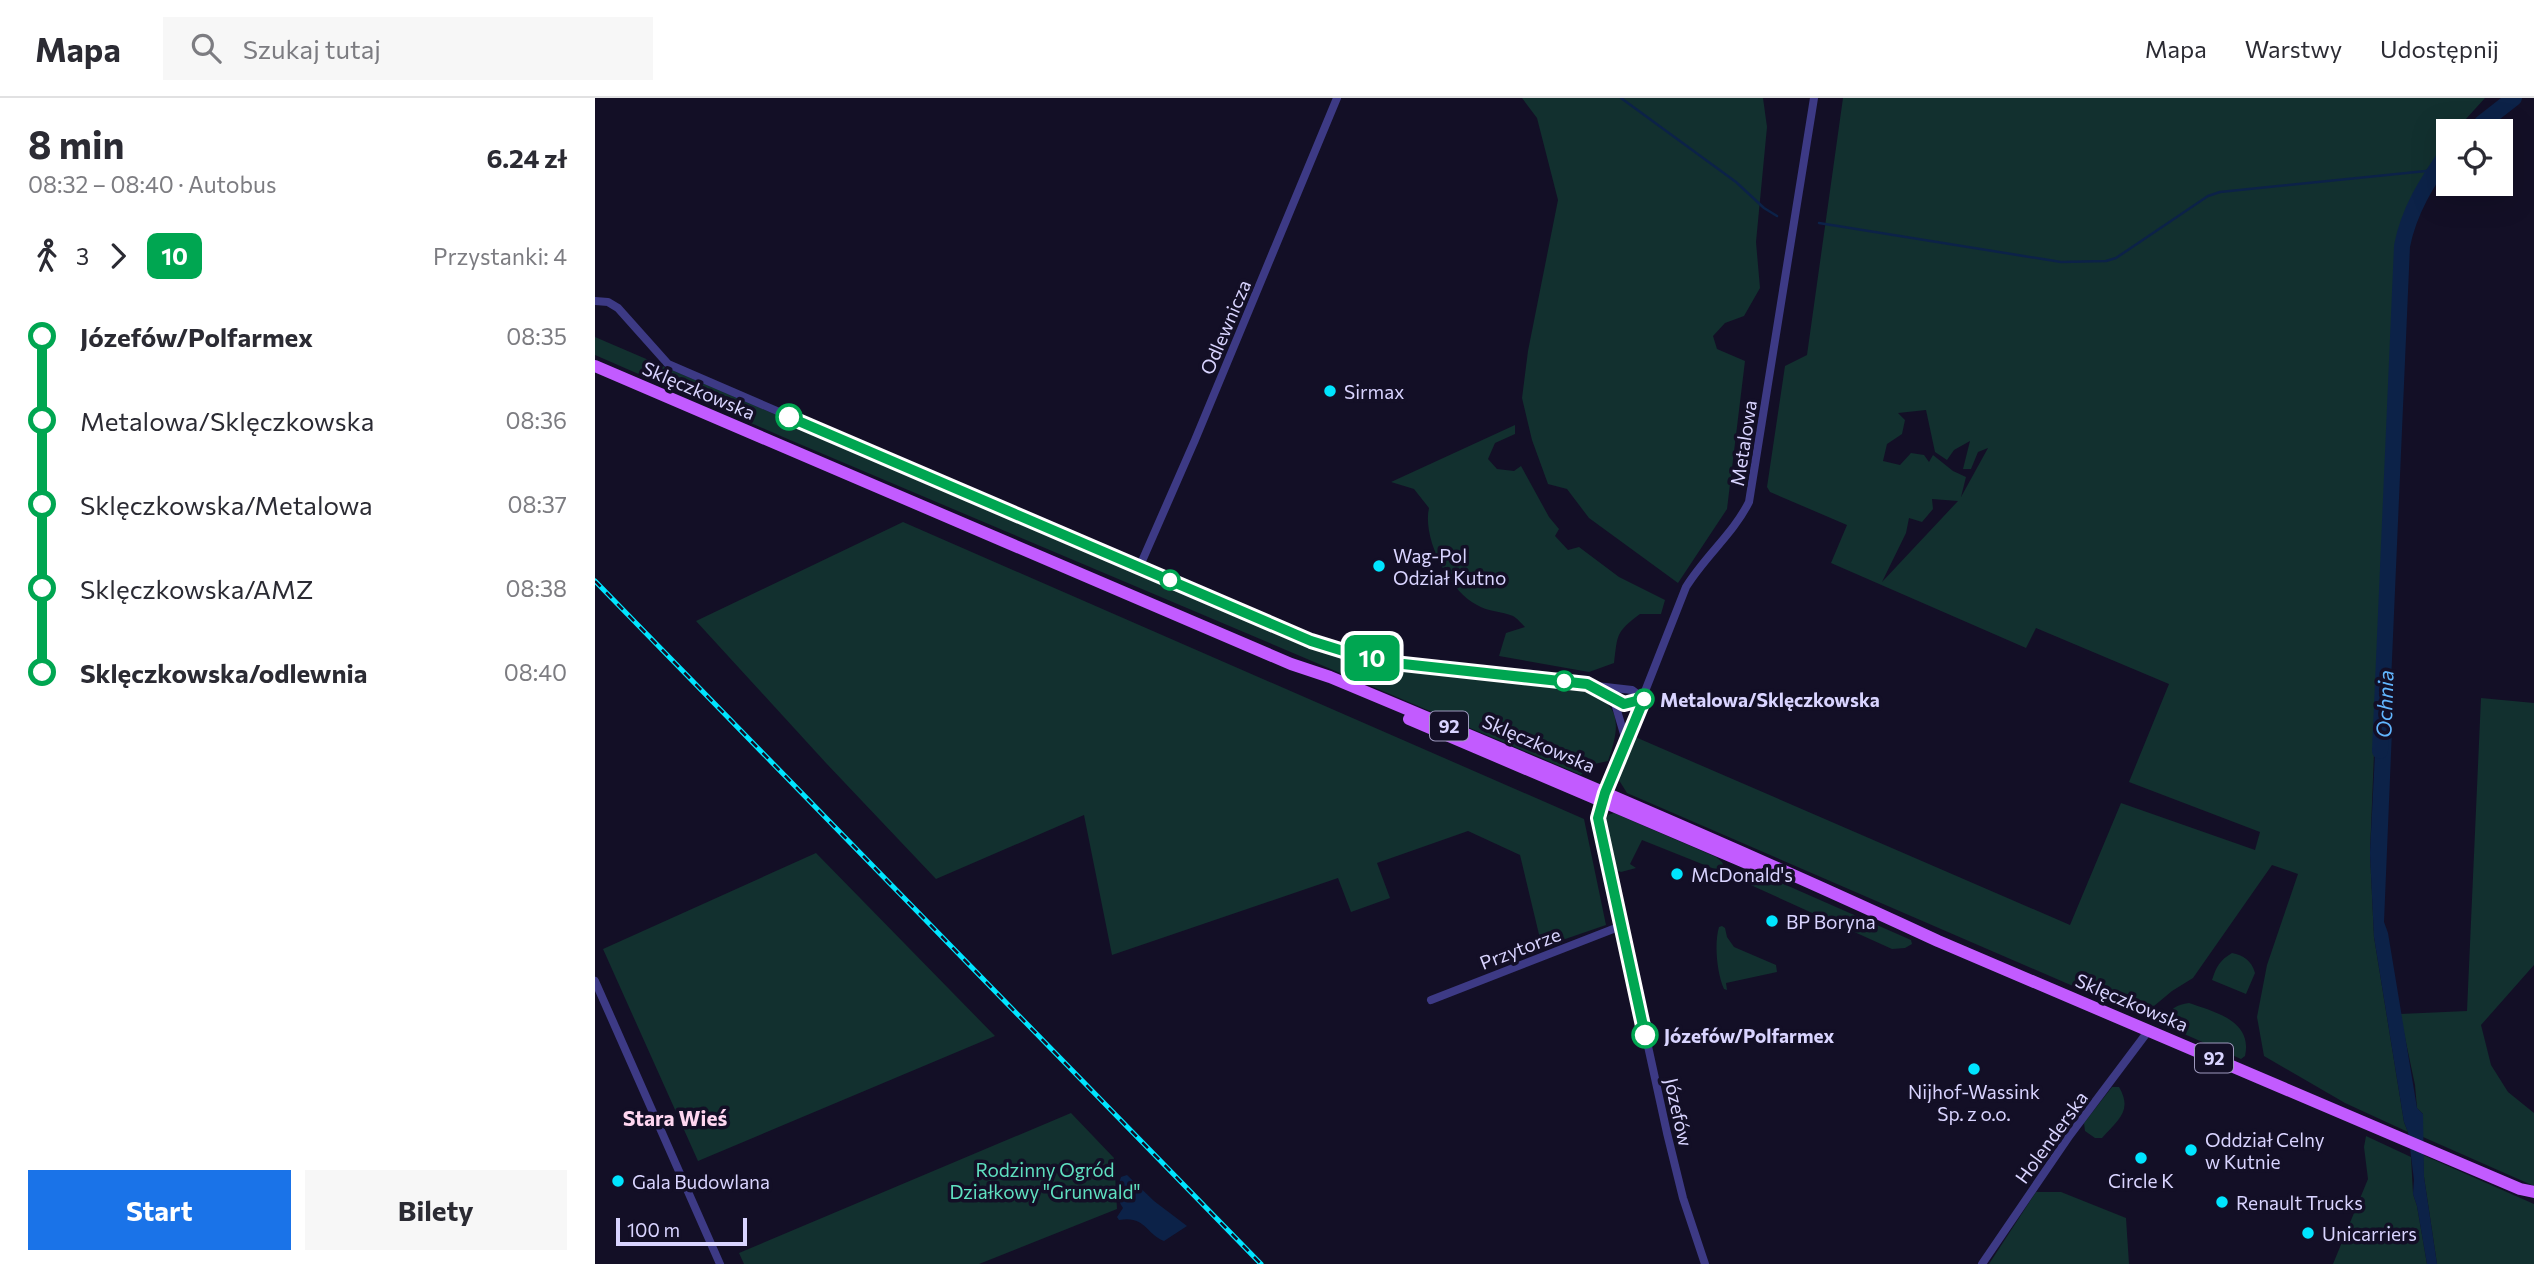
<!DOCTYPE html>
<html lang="pl">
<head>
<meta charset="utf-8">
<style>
	body { margin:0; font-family:Commissioner,sans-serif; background:#f7f7f7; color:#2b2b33; height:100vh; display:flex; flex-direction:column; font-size:26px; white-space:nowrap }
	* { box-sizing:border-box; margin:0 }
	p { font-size:23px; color:#7c7c81 }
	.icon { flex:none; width:38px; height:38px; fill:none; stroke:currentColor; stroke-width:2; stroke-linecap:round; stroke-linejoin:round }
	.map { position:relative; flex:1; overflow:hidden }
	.drawer { display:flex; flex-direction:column; background:#fff; width:595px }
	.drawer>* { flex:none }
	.badge { padding:0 14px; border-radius:10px; font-size:24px; line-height:46px }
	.buttons { position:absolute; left:1841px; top:21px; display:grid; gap:14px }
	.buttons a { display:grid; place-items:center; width:77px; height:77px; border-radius:0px; background:#fff; box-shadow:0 7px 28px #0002; font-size:35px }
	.scale { position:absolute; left:21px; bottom:18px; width:131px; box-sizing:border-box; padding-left:7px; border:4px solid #d9d4ff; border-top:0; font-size:19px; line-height:24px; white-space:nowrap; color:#d9d4ff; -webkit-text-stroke:5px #130f26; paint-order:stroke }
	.map>.badge { position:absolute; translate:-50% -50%; box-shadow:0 0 0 4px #fff }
	.legs { display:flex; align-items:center; gap:10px; height:77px; padding:0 28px; font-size:23px }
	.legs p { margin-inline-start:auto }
	.summary { display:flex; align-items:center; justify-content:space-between; height:119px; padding:0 28px }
	h1 { font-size:38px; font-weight:700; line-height:52px }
	.cta { display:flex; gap:14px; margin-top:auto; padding:14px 28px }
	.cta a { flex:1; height:80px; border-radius:0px; background:#1a73e8; color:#fff; font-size:28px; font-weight:700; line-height:80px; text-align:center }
	.cta a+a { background:#f7f7f7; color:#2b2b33 }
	ul { padding:0 28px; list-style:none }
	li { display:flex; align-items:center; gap:24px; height:84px; font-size:26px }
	li i { display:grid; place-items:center; width:10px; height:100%; margin:0 9px; background:currentColor }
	li i::after { content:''; width:18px; height:18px; margin:-9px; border:5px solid; border-radius:50%; background:#fff }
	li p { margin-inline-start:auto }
	li:first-child i { background:linear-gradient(#0000 50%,currentColor 0) }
	li:last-child i { background:linear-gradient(currentColor 50%,#0000 0) }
	header { display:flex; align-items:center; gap:42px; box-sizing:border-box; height:98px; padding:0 35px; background:#fff; border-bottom:2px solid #e1e1e2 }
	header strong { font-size:33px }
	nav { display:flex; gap:38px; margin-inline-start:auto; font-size:24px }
	.search { width:490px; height:63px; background:#f7f7f7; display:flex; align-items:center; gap:18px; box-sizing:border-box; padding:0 24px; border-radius:0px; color:#7c7c81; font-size:26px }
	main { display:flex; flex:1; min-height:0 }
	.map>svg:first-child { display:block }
</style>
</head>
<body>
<header>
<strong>Mapa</strong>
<div class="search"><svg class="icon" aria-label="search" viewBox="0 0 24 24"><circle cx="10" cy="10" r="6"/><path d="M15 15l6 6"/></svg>Szukaj tutaj</div>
<nav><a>Mapa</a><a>Warstwy</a><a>Udostępnij</a></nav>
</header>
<main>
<section class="drawer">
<div class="summary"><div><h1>8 min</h1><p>08:32 – 08:40 · Autobus</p></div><b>6.24 zł</b></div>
<div class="legs"><svg class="icon" aria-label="walk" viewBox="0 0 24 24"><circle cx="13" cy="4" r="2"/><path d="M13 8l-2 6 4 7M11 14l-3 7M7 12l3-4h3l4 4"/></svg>3<svg class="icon" aria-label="forward" viewBox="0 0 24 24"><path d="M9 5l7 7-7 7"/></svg><b class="badge" style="background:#00a651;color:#fff">10</b><p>Przystanki: 4</p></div>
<ul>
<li><i style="color:#00a651"></i><b>Józefów/Polfarmex</b><p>08:35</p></li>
<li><i style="color:#00a651"></i><span>Metalowa/Sklęczkowska</span><p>08:36</p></li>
<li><i style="color:#00a651"></i><span>Sklęczkowska/Metalowa</span><p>08:37</p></li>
<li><i style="color:#00a651"></i><span>Sklęczkowska/AMZ</span><p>08:38</p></li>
<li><i style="color:#00a651"></i><b>Sklęczkowska/odlewnia</b><p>08:40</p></li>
</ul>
<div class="cta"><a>Start</a><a>Bilety</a></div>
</section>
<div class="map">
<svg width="1939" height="1166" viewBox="0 0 1939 1166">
	<rect width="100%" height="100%" fill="#130f26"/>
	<path fill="#12302f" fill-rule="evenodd" d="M 927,0 L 1168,0 L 1172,29 L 1161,144 L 1165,190 L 1149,218 L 1130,225 L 1118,238 L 1122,251 L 1150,263 L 1132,411 L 1083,485 L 994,420 L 972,391 L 953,386 L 937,342 L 927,300 L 933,253 L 963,102 L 942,20 Z
		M 1248,0 L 1890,0 L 1860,33 L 1853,33 L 1853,42 L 1831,73 L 1833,77 L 1808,130 L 1802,152 L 1799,296 L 1790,404 L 1789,511 L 1783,555 L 1775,755 L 1779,839 L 1809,1024 L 1813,1034 L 1750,1005 L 1669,958 L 1662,919 L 1672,867 L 1703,776 L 1677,767 L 1598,880 L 1577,893 L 1547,918 L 1032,695 L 1022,679 L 1038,638 L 1475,827 L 1526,705 L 1660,752 L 1665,734 L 1534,684 L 1574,586 L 1441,530 L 1431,550 L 1236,465 L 1252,427 L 1175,394 L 1172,389 L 1190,268 L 1212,257 ZM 1331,312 L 1340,354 L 1352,362 L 1359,352 L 1375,343 L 1368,371 L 1376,371 L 1383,354 L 1393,350 L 1366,399 L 1371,379 L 1358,373 L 1338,357 L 1334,364 L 1329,357 L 1316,355 L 1305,367 L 1288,363 L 1292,346 L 1307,336 L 1310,322 L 1303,315 ZM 1337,401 L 1363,403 L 1287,484 L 1311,435 L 1314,420 L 1327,424 L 1338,411 Z
		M 0,239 L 715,546 L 763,561 L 810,571 L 985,592 C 1027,604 1026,626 1013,663 L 995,667 L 986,677 L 188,339 L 0,257 Z
		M 920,327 L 920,336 L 900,345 L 893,361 L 902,371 L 919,373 L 926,368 L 954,419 L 964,431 L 960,438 L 973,452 L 984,449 L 1024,479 L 1070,502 L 1066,516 L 1045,516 C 1020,535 1023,536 1019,565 L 994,574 L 904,558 L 911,535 L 930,529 C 927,526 922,520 918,518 C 907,513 893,514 882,507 C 854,493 827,440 834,410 L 819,391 L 796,384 Z
		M 308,424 L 989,721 L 1011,827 L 947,849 L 925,757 L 873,733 L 782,765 L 795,800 L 756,814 L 743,780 L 517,857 L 489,717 L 341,781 L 231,665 L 101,523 Z
		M 1886,600 L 1939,605 L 1939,867 L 1886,927 L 1896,967 L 1913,994 L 1939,1015 L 1939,1088 L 1828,1039 L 1828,1016 L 1822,1010 L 1820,987 L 1805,916 L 1872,913 Z
		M 1019,715 L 1121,759 L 1127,764 L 1132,776 L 1047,742 L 1035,766 L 1041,770 L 1026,774 L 1021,772 L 1007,726 L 1013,717 Z
		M 221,755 L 400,938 L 103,1063 L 8,851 Z
		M 1150,769 L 1316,842 L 1317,846 L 1310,850 L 1297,851 L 1149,784 L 1144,776 Z
		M 1127,828 L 1130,830 L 1132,839 L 1139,849 L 1181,867 L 1182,874 L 1131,885 L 1132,892 L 1129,891 C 1122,875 1119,846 1124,829 Z
		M 1637,855 C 1648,857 1657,863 1660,875 L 1651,896 L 1617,882 C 1621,869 1625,862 1637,855 Z
		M 1594,905 C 1620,914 1658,923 1650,958 L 1646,961 L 1571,928 C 1571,913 1579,907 1594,905 Z
		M 1517,989 L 1524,989 C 1538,1013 1523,1022 1507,1040 L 1500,1040 L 1490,1033 L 1489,1025 Z
		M 476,1015 L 519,1060 L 522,1111 L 384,1166 L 149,1166 L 144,1155 Z
		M 1771,1038 L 1816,1059 L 1818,1096 L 1822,1108 L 1832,1166 L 1738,1166 L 1773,1081 L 1769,1049 Z
		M 1828,1057 L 1939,1106 L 1939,1166 L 1842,1166 L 1829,1079 Z
		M 1441,1094 L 1466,1094 L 1531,1120 L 1534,1166 L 1394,1166 Z"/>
	<path fill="#0c2248" d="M 1797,632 L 1789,824 L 1793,835 L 1822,1010 L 1828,1016 L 1829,1079 L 1842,1166 L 1832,1166 L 1822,1108 L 1818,1096 L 1819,1082 L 1813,1034 L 1809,1024 L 1779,839 L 1775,755 L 1781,635 Z
		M 532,1077 L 559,1103 L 592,1128 L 569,1143 C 551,1136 550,1117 524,1122 L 522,1119 L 528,1110 C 521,1100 522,1090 526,1079 Z"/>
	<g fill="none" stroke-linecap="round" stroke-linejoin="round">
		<path stroke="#0c2248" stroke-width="2.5" d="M 1026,0 L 1141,84 L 1169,110 L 1182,118
			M 1224,125 L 1466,164 L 1511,163 L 1521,160 L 1613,98 L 1625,94 L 1841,72"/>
		<path stroke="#0c2248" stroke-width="16" d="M 1881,33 L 1887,25 L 1919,0
			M 1785,653 L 1807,148 C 1814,112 1832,84 1853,54"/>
		<path stroke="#3d3a85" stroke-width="8" d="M 0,203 L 13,204 L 23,210 L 73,266 L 716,543 L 799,565 L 1037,592 L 1049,601
			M 544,470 L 600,342 L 742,0
			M 1001,590 L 1029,606 L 1049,601
			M 1019,602 L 1031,643
			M 0,883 L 125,1166
			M 836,902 L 1026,828
			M 1110,1166 L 1088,1100 L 1072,1035 L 1003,720 L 1010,695 L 1091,489 C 1110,458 1138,436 1154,404 L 1219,0
			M 1387,1166 L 1475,1037 L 1554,932"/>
		<path stroke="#c25bff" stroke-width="12" d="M 0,268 L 696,566 L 735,579 C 939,664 1143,750 1343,843 L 1925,1091 L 1939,1094
			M 814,621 L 1161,769"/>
		<defs>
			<path id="rail" d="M 0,483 L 666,1166"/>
		</defs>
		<use href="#rail" stroke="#00e5ff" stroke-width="5"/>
		<use href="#rail" stroke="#130f26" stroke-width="2.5" stroke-dasharray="8" stroke-linecap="butt"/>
	</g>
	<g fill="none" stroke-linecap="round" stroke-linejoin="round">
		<defs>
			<path id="line-1" d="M 194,319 L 716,543 L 758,556 L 799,565 L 992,586 L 1029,606 L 1049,601 L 1010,695 L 1003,720 L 1050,937"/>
		</defs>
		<use href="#line-1" stroke="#fff" stroke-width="16"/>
		<use href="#line-1" stroke="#00a651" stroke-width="10"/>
	</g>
	<g fill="#00e5ff" stroke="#130f26" stroke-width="2.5">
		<circle cx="735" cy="293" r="7"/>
		<circle cx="784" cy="468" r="7"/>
		<circle cx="1082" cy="776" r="7"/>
		<circle cx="1177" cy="823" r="7"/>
		<circle cx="1379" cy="971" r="7"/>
		<circle cx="1596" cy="1052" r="7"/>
		<circle cx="1546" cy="1060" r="7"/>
		<circle cx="23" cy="1083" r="7"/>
		<circle cx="1627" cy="1104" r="7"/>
		<circle cx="1713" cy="1135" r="7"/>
	</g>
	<g fill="#fff" stroke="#00a651" stroke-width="3.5">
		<circle cx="194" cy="319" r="12"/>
		<circle cx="575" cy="482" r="9"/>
		<circle cx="969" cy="583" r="9"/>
		<circle cx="1049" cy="601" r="9"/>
		<circle cx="1050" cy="937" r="12"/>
	</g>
	<g text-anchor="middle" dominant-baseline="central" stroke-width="7" stroke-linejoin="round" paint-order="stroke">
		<g fill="#130f26" stroke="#9e99be" stroke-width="2">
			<rect x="835" y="613.5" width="38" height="29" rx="5"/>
			<rect x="1600" y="945.5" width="38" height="29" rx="5"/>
		</g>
		<g font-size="18" font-weight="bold" fill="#d9d4ff">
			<text x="854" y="628">92</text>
			<text x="1619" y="960">92</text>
		</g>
		<g font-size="19" fill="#d9d4ff" stroke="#130f26">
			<text transform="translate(630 229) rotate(-67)">Odlewnicza</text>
			<text transform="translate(104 292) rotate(23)">Sklęczkowska</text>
			<text transform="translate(1148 345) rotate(-81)">Metalowa</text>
			<text transform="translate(944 645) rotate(23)">Sklęczkowska</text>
			<text transform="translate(925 850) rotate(-21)">Przytorze</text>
			<text transform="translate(1537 904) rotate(23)">Sklęczkowska</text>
			<text transform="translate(1084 1014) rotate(77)">Józefów</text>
			<text transform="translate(1456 1039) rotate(-54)">Holenderska</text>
		</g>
		<g font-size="19" fill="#d9d4ff" stroke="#130f26" text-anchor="start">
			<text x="749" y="293">Sirmax</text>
			<text x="798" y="457">Wag-Pol<tspan x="798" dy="22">Odział Kutno</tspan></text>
			<text x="1096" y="776">McDonald's</text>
			<text x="1191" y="823">BP Boryna</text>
			<text x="1379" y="993" text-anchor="middle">Nijhof-Wassink<tspan x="1379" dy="22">Sp. z o.o.</tspan></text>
			<text x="1610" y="1041">Oddział Celny<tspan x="1610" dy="22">w Kutnie</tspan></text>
			<text x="1546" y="1082" text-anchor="middle">Circle K</text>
			<text x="37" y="1083">Gala Budowlana</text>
			<text x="1641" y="1104">Renault Trucks</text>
			<text x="1727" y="1135">Unicarriers</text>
		</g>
		<g font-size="19" font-weight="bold" fill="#d9d4ff" stroke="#130f26" text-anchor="start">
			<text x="1065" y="601">Metalowa/Sklęczkowska</text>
			<text x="1069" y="937">Józefów/Polfarmex</text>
		</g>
		<g font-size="19" fill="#5fe0c0" stroke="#130f26">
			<text x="450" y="1071">Rodzinny Ogród<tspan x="450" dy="22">Działkowy "Grunwald"</tspan></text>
		</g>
		<g font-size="21" font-style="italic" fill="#62b6ff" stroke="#130f26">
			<text transform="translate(1789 606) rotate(-88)">Ochnia</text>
		</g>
		<g font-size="21" font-weight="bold" fill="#ffd6f0" stroke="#130f26">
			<text x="80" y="1019">Stara Wieś</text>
		</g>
	</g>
</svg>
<div class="buttons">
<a><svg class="icon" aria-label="locate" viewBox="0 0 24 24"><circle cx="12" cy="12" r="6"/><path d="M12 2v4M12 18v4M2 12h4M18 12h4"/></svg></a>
</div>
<div class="scale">100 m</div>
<b class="badge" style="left:777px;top:560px;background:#00a651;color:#fff">10</b>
</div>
</main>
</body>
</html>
